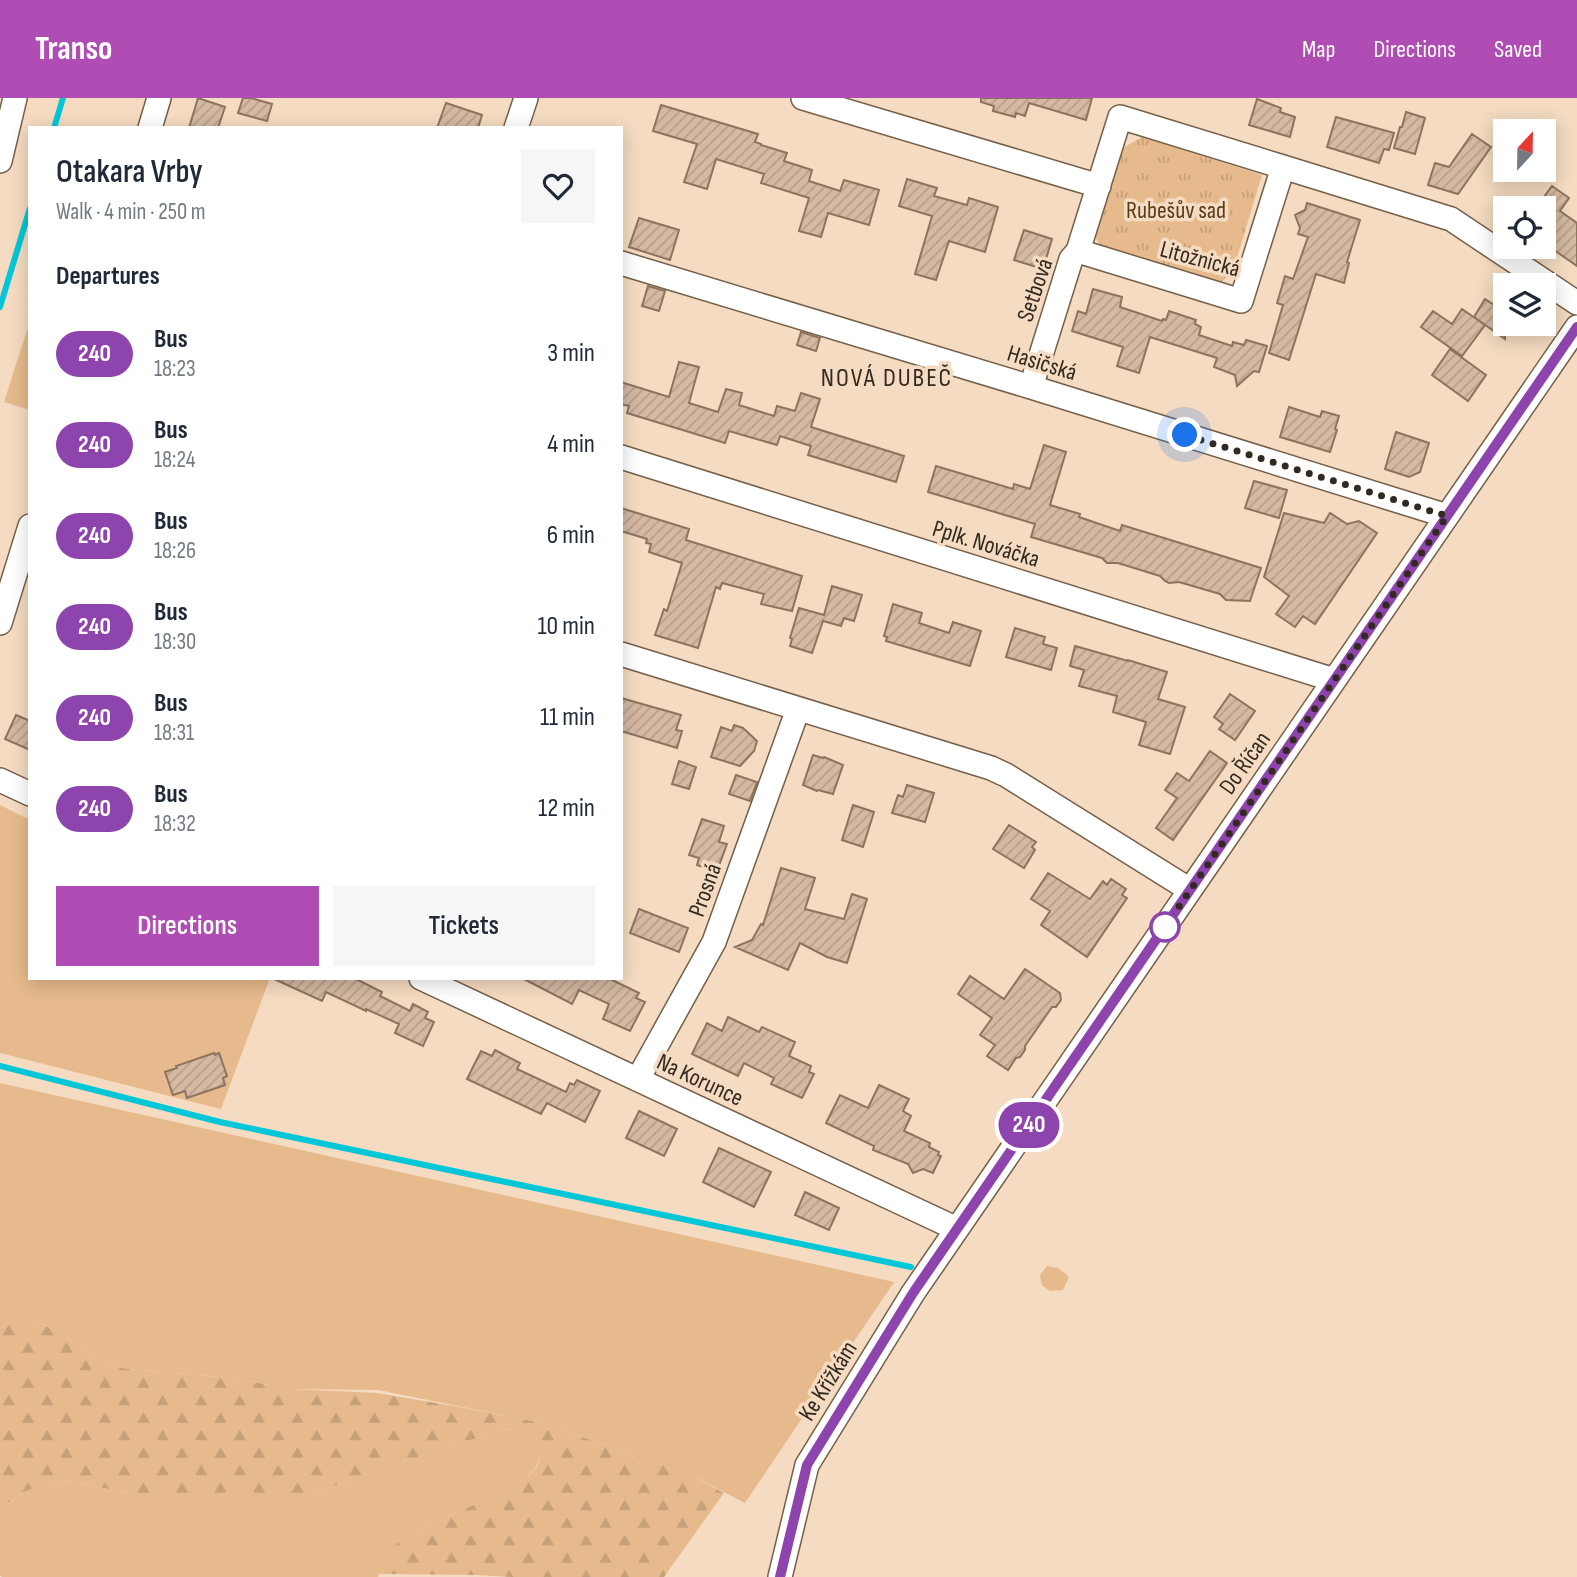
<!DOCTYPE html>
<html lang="en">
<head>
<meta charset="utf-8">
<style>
	body { margin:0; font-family:"Sofia Sans Condensed",sans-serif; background:#f6f6f7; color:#1f2937; height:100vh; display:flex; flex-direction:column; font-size:26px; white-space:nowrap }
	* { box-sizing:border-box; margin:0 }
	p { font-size:23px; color:#747a83 }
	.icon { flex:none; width:38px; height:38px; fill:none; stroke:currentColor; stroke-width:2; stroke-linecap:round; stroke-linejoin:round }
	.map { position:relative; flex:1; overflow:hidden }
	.drawer { position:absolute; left:28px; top:28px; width:595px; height:854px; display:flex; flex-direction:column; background:#fff; border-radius:0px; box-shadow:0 4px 18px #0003 }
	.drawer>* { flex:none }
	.badge { padding:0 14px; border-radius:23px; font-size:24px; line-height:46px }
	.needle { width:46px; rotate:22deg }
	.buttons { position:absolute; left:1493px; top:21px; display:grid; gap:14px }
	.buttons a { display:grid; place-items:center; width:63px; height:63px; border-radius:0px; background:#fff; box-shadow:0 4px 18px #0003; font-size:35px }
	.you { position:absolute; width:35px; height:35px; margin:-18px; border:5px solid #fff; border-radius:50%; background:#1a73e8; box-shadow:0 0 0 10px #1a73e833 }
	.map>.badge { position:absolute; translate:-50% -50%; box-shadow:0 0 0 4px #fff }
	h2 { padding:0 28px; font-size:26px; line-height:63px }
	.round { display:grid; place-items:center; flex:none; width:74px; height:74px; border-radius:0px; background:#f6f6f7 }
	.headline { display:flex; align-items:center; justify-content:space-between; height:119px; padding:0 28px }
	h1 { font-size:33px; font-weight:600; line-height:52px }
	.primary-button { display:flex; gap:14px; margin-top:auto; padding:14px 28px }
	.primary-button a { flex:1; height:80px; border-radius:0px; background:#af4db4; color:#fff; font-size:28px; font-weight:600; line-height:80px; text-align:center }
	.primary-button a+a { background:#f6f6f7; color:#1f2937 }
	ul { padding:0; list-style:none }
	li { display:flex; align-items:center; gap:21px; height:91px; padding:0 28px }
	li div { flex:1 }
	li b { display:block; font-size:26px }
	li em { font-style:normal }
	li .badge { min-width:77px; font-weight:700; text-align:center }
	header { display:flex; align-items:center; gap:42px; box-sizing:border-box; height:98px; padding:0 35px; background:#af4db4; color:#fff }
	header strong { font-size:33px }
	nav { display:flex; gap:38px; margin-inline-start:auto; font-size:24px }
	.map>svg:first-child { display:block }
</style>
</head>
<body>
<header>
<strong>Transo</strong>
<nav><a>Map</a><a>Directions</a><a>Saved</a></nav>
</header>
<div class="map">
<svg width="1577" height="1479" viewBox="0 0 1577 1479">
	<defs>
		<pattern id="forest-firs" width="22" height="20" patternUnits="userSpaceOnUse" patternTransform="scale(1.75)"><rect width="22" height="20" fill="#e6ba8c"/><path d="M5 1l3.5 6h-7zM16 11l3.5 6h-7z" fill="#c6a078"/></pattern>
		<pattern id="park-tufts" width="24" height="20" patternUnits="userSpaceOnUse" patternTransform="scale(1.75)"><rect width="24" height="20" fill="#e6ba8c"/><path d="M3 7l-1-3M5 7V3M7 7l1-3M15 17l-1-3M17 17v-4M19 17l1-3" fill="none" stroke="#c6a078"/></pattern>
		<pattern id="building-hatch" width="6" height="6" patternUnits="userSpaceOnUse" patternTransform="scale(1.75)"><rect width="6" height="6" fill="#d5b9a2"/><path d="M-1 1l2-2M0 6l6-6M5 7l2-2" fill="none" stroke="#b79f8b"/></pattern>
	</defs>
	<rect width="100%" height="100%" fill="#f4dbc1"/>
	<path fill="#e6ba8c" d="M 27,232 L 30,233 L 30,312 L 4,304 Z
		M 0,707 L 30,722 L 30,880 L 270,880 L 221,1011 L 0,955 Z
		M 0,985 L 894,1184 L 745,1405 L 689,1376 L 542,1325 L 378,1292 L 292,1291 L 229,1280 L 120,1270 L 90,1256 L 61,1234 L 28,1221 L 0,1217 Z
		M 1047,1168 L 1058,1170 L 1069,1179 L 1063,1192 L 1050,1193 L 1042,1187 L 1040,1177 Z
		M 505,1331 L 518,1332 L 530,1339 L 537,1348 L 540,1359 L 536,1369 L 525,1382 L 440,1423 L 405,1438 L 379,1476 L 378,1479 L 2,1479 L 0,1477 L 0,1404 L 10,1404 L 24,1394 L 44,1386 L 68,1383 L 129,1395 L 272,1404 L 315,1395 L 401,1364 Z"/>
	<path fill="url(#forest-firs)" d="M 0,1217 L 28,1221 L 61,1234 L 90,1256 L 120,1270 L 229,1280 L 292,1291 L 377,1295 L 460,1309 L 542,1325 L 689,1376 L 724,1395 L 664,1479 L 511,1479 L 478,1477 L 379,1476 L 386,1456 L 405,1438 L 440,1423 L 525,1382 L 537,1369 L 540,1359 L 537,1348 L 530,1339 L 518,1332 L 505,1331 L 401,1364 L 315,1395 L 272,1404 L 212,1402 L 129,1395 L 68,1383 L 44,1386 L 24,1394 L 10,1404 L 0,1404 Z"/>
	<path fill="url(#park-tufts)" d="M 1142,39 L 1262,77 L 1232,176 L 1218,186 L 1103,154 L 1091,130 L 1116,54 Z"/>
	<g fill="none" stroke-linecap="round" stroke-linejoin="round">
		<path stroke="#03c7d6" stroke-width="6" d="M 54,30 L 63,0
			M 0,209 L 30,110
			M 0,968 L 220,1024 L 911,1169"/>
	</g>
	<path fill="url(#building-hatch)" stroke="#8d745f" stroke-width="2" d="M 198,0 L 225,9 L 218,30 L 189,30 Z
		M 243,0 L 251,0 L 272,6 L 267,23 L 238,15 Z
		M 981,0 L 1092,0 L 1086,22 L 1029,5 L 1025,18 L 1016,15 L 1015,19 L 993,13 L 994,8 L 981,4 Z
		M 1257,1 L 1281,10 L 1280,14 L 1295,19 L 1290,39 L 1249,27 Z
		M 446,5 L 482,17 L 478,30 L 437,30 Z
		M 661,7 L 758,36 L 755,44 L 761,46 L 761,47 L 787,55 L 784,63 L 812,72 L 809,83 L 840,93 L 844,82 L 879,92 L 869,127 L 828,115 L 821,139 L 799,133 L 809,100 L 761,85 L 764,76 L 716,61 L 707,91 L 684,84 L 697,46 L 653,33 Z
		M 1406,14 L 1425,20 L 1415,56 L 1394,50 L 1400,29 L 1402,29 Z
		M 1336,19 L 1394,35 L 1389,52 L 1384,51 L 1379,65 L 1327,49 Z
		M 1472,36 L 1491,49 L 1458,96 L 1428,87 L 1435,65 L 1449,69 Z
		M 907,81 L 937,90 L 934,98 L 967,107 L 969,100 L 998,109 L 985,154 L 949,143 L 936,182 L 915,176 L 932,118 L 899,108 Z
		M 1552,88 L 1569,100 L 1560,113 L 1577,125 L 1577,168 L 1544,145 L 1544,110 L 1536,110 Z
		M 1307,105 L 1360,122 L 1347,164 L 1349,165 L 1344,185 L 1316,176 L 1289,262 L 1269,255 L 1283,207 L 1277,205 L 1285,178 L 1293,181 L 1308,139 L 1298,136 L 1300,130 L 1295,117 L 1305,112 Z
		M 639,120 L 679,132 L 670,162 L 629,149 Z
		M 1024,132 L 1052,141 L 1043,171 L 1014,162 Z
		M 648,188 L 665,193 L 659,213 L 642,208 Z
		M 1093,191 L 1122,199 L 1120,209 L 1162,223 L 1163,221 L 1166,222 L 1169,213 L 1196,222 L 1195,226 L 1201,229 L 1199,237 L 1232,248 L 1233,244 L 1244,247 L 1246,242 L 1267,248 L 1259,274 L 1254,273 L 1237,288 L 1235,277 L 1214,269 L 1217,260 L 1150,239 L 1139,275 L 1117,268 L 1123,249 L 1072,233 L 1078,213 L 1086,216 Z
		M 1485,201 L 1505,214 L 1505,241 L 1474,219 Z
		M 1462,211 L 1485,227 L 1462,258 L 1421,229 L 1433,213 L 1452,226 Z
		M 801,234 L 820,240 L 816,253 L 797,247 Z
		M 1450,251 L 1486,277 L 1468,303 L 1432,277 Z
		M 679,264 L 699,269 L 689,305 L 718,314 L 726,291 L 742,295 L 739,307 L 774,318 L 777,308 L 795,313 L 801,295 L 820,301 L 811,329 L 904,358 L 896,384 L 808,357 L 811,348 L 780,338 L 777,347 L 729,333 L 725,345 L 627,315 L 629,308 L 621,306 L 621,284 L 669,299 Z
		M 1289,309 L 1320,319 L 1322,313 L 1339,318 L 1335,331 L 1337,332 L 1330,354 L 1280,339 Z
		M 1396,334 L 1429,345 L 1420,374 L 1409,379 L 1385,371 Z
		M 1044,347 L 1066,354 L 1050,407 L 1080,416 L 1079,419 L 1120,433 L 1122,427 L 1261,470 L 1250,503 L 1226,502 L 1220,496 L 1179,484 L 1169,485 L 1165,483 L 1160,478 L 1118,465 L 1107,465 L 1102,460 L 1031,439 L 1035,426 L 928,394 L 936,368 L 1013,391 L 1014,386 L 1030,391 Z
		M 1254,383 L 1287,392 L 1279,420 L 1245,410 Z
		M 621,410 L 689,431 L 686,442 L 802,478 L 792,513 L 761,506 L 764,496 L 722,485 L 720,491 L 716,489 L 698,550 L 655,537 L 664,511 L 667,513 L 682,465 L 649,454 L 651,446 L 646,445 L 647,441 L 621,433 Z
		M 1284,415 L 1324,425 L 1330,415 L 1347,426 L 1359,423 L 1377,435 L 1315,526 L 1303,518 L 1295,529 L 1276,516 L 1289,498 L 1264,479 Z
		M 832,488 L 862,497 L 854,523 L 844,520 L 841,528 L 823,523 L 812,555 L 790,548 L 792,541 L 790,540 L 799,510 L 824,517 Z
		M 893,506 L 922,515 L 919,525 L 949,535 L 953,524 L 981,533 L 970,568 L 886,543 L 887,539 L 884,538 Z
		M 1015,530 L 1045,539 L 1043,546 L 1057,550 L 1051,572 L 1006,559 Z
		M 1075,548 L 1128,563 L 1128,562 L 1167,574 L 1158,601 L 1185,609 L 1170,656 L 1139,647 L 1146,624 L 1113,614 L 1117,598 L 1079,588 L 1084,572 L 1070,568 Z
		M 1230,596 L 1255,613 L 1235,642 L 1219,631 L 1223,626 L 1214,619 Z
		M 621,600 L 681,617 L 676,632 L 682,633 L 677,650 L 621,633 Z
		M 16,617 L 30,623 L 30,652 L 5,641 Z
		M 734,627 L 743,630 L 757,643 L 754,653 L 740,668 L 711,659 L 721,629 L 732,633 Z
		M 1210,653 L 1227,665 L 1173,742 L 1156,730 L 1177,700 L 1165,692 L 1177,675 L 1189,683 Z
		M 813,657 L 823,660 L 824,659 L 843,667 L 833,696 L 818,692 L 817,693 L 803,687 Z
		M 679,663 L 696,669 L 689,691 L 672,686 Z
		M 736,677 L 757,684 L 750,703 L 729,696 Z
		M 907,687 L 934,695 L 925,724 L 892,715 L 898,697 L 903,699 Z
		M 853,707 L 874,714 L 863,749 L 842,742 Z
		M 702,721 L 724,728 L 719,744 L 727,746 L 717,773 L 697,767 L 699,760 L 689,757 Z
		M 1009,727 L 1036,744 L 1032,749 L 1035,752 L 1024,770 L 993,751 Z
		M 781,770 L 815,780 L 805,811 L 844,821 L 852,796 L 867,801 L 847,865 L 827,859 L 800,845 L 788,872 L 735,849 L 752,842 L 761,826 L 763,827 Z
		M 1048,775 L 1090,801 L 1103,783 L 1107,787 L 1111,781 L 1126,791 L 1122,797 L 1127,800 L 1087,859 L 1041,827 L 1050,813 L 1031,801 Z
		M 639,811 L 688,830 L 679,854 L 630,835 Z
		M 1025,871 L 1060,895 L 1061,902 L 1056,909 L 1052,909 L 1025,948 L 1025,952 L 1020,959 L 1016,960 L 1008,972 L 987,958 L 995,947 L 980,937 L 992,920 L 958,896 L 970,878 L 1004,901 Z
		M 272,880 L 354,880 L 382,894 L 380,898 L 410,913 L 413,906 L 428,914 L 425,920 L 434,924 L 423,948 L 395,935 L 399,926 L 366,911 L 366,913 L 326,894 L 322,903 Z
		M 522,880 L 608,880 L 639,895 L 636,900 L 645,904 L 630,933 L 603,921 L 609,906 L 579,892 L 572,906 Z
		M 728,919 L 759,934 L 762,929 L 795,944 L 789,958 L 811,968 L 809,974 L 814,976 L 802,1000 L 771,986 L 774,980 L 744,965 L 738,978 L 692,956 L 707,925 L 722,933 Z
		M 495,952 L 520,965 L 517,971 L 566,994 L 570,985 L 574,987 L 577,982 L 600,993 L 585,1024 L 547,1005 L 541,1016 L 467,981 L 481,953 L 492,958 Z
		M 214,955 L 215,957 L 219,955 L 227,978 L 223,980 L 225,987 L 187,1000 L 185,993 L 173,997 L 165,974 L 177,970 L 176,968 Z
		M 879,987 L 909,1001 L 903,1013 L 911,1018 L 904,1033 L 930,1045 L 929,1049 L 939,1054 L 938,1057 L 941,1058 L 933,1075 L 923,1071 L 913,1075 L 908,1066 L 873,1052 L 874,1048 L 826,1025 L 840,997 L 868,1010 Z
		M 639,1013 L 677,1031 L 664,1058 L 626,1040 Z
		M 719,1050 L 771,1074 L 754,1109 L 703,1084 Z
		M 805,1094 L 839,1110 L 829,1132 L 795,1117 Z"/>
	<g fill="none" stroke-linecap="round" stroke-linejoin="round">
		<defs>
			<path id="minor" d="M 803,0 L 1099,88
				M 1120,19 L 1283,69 L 1241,203 L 1078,153 Z
				M 150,30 L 159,0
				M 516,30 L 526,0
				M 0,63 L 15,0
				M 1283,69 L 1451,121 L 1577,205
				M 621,165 L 1031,289 L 1447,418
				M 1031,289 L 1071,161 L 1078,153
				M 621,359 L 1334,582
				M 0,525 L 30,428
				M 621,556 L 991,670 L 1006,677 L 1190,792
				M 0,682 L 30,696
				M 421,880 L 957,1131
				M 638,981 L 714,844 L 798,611
				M 780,1479 L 807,1367 L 913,1195 L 1577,229"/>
		</defs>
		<use href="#minor" stroke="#755f48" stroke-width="26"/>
		<use href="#minor" stroke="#fff" stroke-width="23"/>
	</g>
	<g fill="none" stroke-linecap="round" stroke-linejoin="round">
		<defs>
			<path id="line" d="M 780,1479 L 807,1367 L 913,1195 L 1577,229"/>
		</defs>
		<use href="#line" stroke="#fff" stroke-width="16"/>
		<use href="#line" stroke="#8e44ad" stroke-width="10"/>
		<path stroke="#32291f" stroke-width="7" stroke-dasharray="0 12.6" d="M 1165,829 L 1447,418 L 1185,337"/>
	</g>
	<circle fill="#fff" stroke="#8e44ad" stroke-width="3.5" cx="1165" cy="829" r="14"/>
	<g text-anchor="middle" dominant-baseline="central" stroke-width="7" stroke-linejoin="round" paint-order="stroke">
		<g font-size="24" fill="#583b19" stroke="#f4dbc1">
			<text x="1176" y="112">Rubešův sad</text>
		</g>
		<g font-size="24" fill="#32291f" stroke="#f4dbc1">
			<text transform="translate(1200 161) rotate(15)">Litožnická</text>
			<text transform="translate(1035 192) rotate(-71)">Setbová</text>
			<text transform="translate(1042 265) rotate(17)">Hasičská</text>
			<text transform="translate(986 446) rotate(17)">Pplk. Nováčka</text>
			<text transform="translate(1245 665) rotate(-55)">Do Říčan</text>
			<text transform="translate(705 792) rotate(-70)">Prosná</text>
			<text transform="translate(700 982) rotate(25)">Na Korunce</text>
			<text transform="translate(828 1283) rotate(-58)">Ke Křížkám</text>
		</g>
		<g font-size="26" letter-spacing="2" fill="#32291f" stroke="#f4dbc1">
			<text x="887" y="280">NOVÁ DUBEČ</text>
		</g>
	</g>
</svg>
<div class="buttons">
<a><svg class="needle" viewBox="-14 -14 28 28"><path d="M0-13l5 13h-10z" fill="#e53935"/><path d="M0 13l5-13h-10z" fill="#747a83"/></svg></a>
<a><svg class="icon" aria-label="locate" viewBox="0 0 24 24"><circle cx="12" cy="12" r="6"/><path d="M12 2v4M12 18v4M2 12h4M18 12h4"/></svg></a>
<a><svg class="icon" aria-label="layers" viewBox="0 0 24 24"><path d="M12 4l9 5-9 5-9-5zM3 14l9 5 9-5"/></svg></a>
</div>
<div class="you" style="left:1185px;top:337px"></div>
<b class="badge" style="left:1029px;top:1027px;background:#8e44ad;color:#fff">240</b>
<section class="drawer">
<div class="headline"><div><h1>Otakara Vrby</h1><p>Walk · 4 min · 250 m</p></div><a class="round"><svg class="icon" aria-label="heart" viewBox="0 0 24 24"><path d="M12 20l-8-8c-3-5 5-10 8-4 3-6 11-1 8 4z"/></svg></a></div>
<h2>Departures</h2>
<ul>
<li><span class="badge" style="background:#8e44ad;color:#fff">240</span><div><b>Bus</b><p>18:23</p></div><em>3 min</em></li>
<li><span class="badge" style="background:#8e44ad;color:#fff">240</span><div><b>Bus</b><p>18:24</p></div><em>4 min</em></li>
<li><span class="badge" style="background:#8e44ad;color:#fff">240</span><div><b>Bus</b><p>18:26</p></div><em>6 min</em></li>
<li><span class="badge" style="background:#8e44ad;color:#fff">240</span><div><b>Bus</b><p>18:30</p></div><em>10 min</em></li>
<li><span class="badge" style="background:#8e44ad;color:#fff">240</span><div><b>Bus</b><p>18:31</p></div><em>11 min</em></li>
<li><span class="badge" style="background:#8e44ad;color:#fff">240</span><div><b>Bus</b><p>18:32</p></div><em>12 min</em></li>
</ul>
<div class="primary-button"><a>Directions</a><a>Tickets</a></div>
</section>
</div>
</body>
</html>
